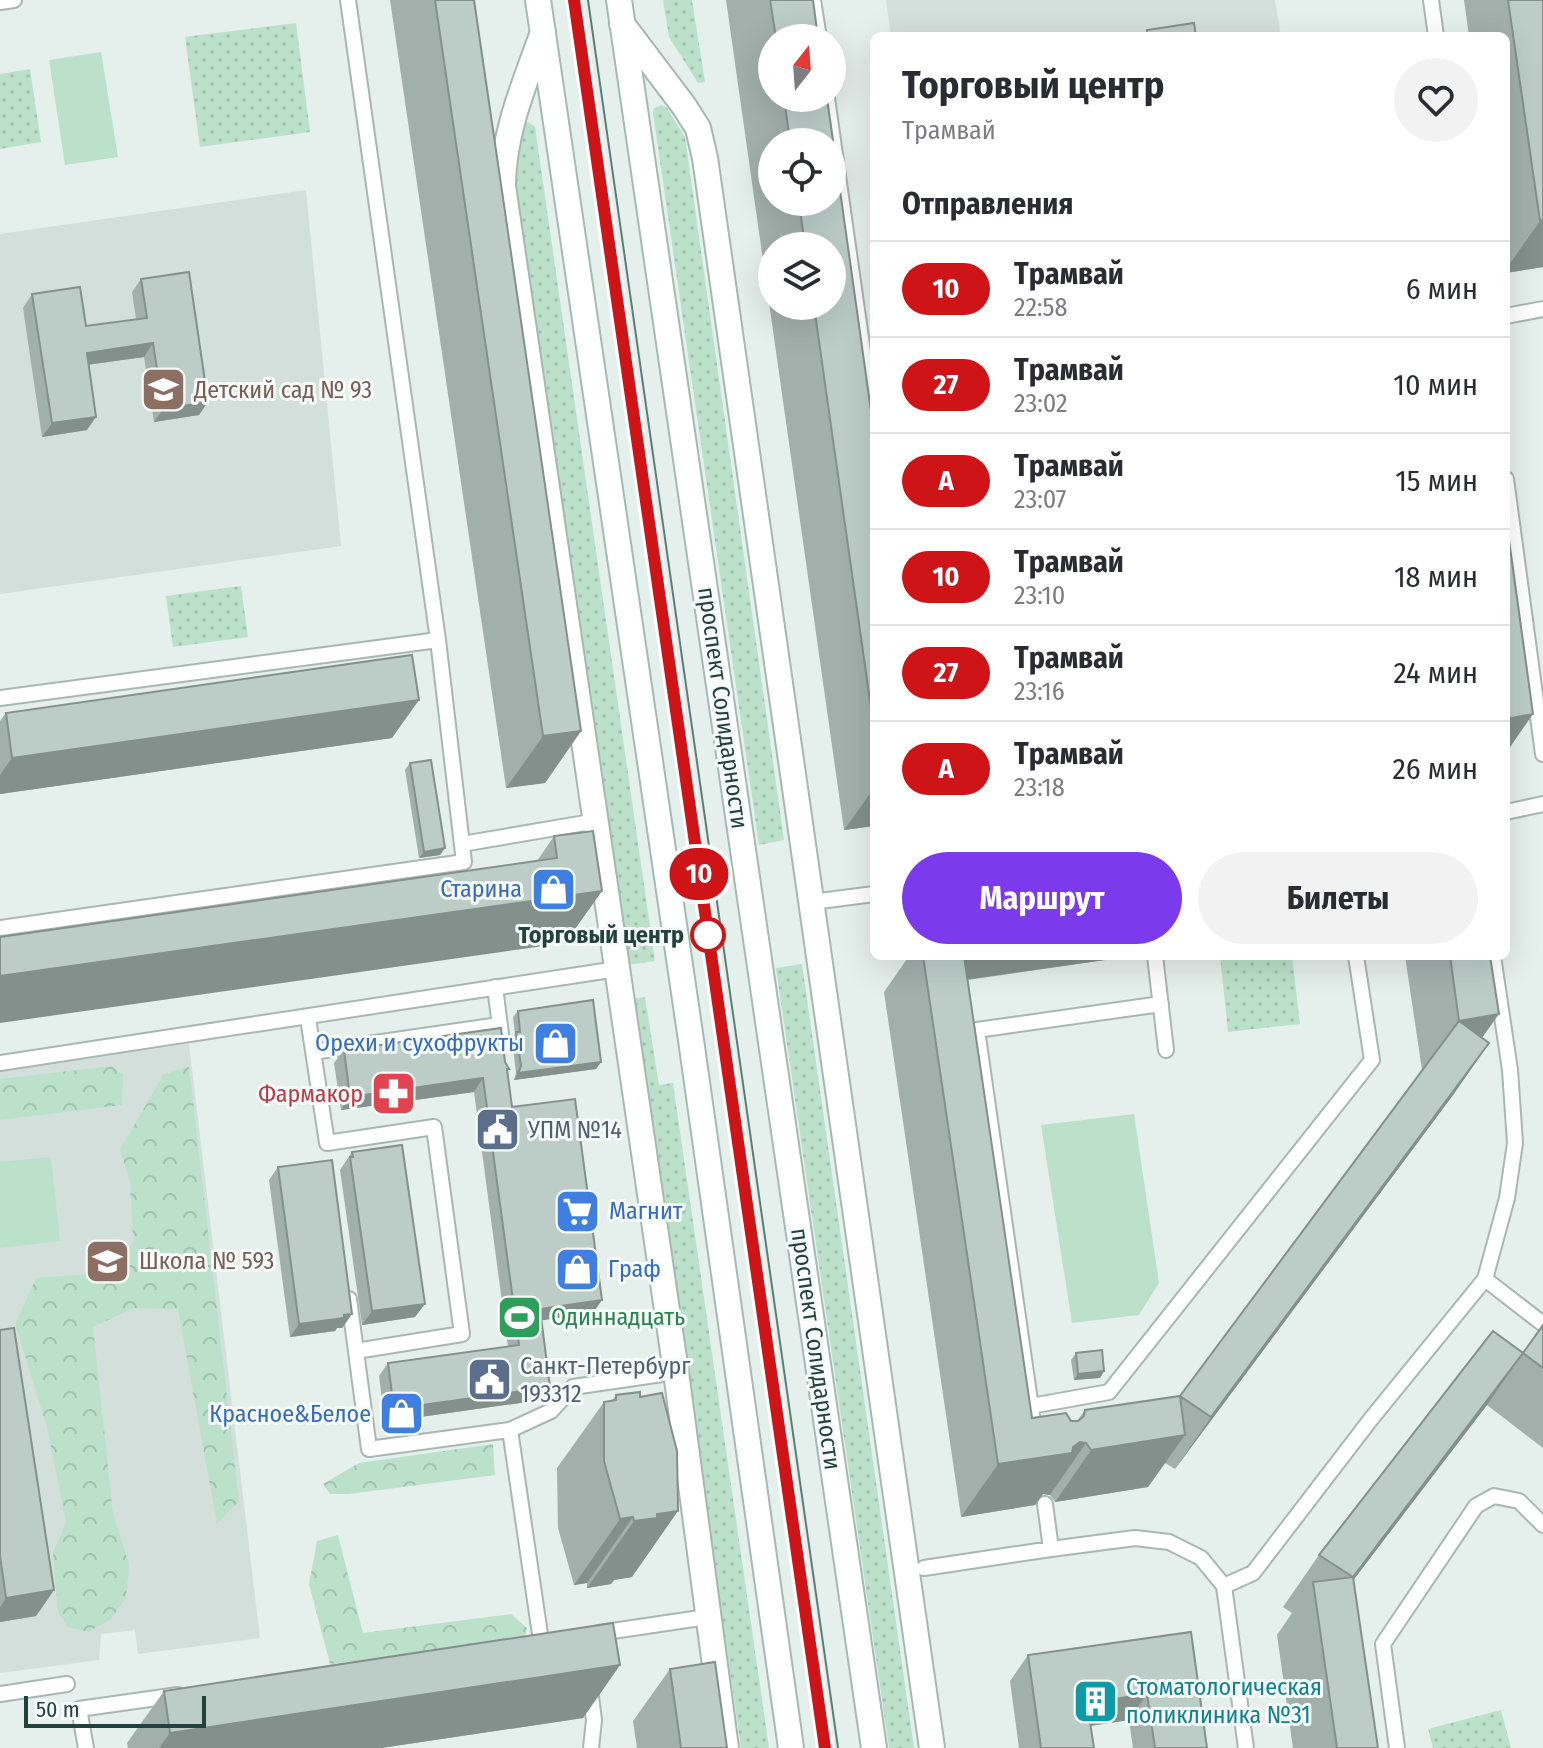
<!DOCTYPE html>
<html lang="ru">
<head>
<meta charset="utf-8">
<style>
	body { margin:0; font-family:"Fira Sans Condensed",sans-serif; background:#f2f2f3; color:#2b2b33; height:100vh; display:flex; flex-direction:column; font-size:30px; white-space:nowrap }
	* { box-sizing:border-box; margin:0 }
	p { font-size:26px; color:#7c7c81 }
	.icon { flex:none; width:44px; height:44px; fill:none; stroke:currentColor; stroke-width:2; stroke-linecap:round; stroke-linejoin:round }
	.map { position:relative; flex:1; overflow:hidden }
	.panel { position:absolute; left:870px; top:32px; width:640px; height:928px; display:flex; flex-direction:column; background:#fff; border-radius:12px; box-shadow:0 8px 32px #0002 }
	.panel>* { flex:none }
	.badge { padding:0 16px; border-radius:26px; font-size:28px; line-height:52px }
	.needle { width:52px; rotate:17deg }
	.buttons { position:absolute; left:758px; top:24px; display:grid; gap:16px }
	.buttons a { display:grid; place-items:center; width:88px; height:88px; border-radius:50%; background:#fff; box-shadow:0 8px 32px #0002; font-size:40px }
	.scale { position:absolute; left:24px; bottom:20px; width:182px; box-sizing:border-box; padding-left:8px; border:4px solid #22433d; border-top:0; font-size:22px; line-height:28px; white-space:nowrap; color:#22433d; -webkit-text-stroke:6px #f6fbf9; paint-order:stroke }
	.map>.badge { position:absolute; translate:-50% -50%; box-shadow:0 0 0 4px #fff }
	h2 { padding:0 32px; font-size:30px; line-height:72px }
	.round { display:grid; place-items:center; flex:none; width:84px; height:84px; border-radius:42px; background:#f2f2f3 }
	.headline { display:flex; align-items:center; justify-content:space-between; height:136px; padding:0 32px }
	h1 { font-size:38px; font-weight:700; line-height:60px }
	.primary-button { display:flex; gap:16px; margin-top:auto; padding:16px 32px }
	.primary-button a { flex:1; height:92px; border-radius:48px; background:#7c3aed; color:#fff; font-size:32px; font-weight:700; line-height:92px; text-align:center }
	.primary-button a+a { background:#f2f2f3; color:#2b2b33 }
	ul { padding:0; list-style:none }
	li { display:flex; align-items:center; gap:24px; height:96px; padding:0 32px; border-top:2px solid #e1e1e2 }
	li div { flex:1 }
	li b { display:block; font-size:30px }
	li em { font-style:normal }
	li .badge { min-width:88px; font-weight:700; text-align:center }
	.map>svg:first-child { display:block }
</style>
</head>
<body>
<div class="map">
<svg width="1543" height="1748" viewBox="0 0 1543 1748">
	<defs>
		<pattern id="grass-dots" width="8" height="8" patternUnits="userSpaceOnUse" patternTransform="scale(2)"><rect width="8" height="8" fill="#bce1ca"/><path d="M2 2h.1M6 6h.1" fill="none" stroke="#a1c2ae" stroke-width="1.8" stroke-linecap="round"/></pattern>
		<pattern id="forest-crowns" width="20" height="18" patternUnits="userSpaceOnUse" patternTransform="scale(2)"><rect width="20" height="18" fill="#bce1ca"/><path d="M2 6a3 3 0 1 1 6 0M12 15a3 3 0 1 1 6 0" fill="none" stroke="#a1c2ae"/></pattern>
	</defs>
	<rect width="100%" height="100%" fill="#e5efeb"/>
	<path fill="#d3dfdb" d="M 886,0 L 1275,0 L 1281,36 L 891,36 Z
		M 306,190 L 341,546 L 0,594 L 0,234 Z
		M 189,1044 L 260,1638 L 138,1654 L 135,1630 L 101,1634 L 99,1660 L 0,1673 L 0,1071 Z"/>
	<path fill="url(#grass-dots)" d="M 663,0 L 692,0 L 705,82 L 698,83 L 669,37 Z
		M 296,23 L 310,132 L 200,147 L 185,37 Z
		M 30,69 L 41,142 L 0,149 L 0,74 Z
		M 662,105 L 667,108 L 685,137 L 784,840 L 759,845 L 653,113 L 654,108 Z
		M 528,122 L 535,127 L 655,961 L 628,965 L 515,186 L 514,163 L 523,123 Z
		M 241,586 L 248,637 L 173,647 L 166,596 Z
		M 1220,956 L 1292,956 L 1300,1024 L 1228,1032 Z
		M 802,964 L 914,1748 L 889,1748 L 776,968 Z
		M 645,997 L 659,1085 L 673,1083 L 769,1748 L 741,1748 L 633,999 Z
		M 1501,1710 L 1511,1748 L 1433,1748 L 1428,1729 Z"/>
	<path fill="url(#forest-crowns)" d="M 112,1066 L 123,1075 L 122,1105 L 0,1120 L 0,1079 Z
		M 189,1066 L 239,1501 L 217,1524 L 178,1309 L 134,1308 L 93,1327 L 113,1513 L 129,1564 L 126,1598 L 111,1619 L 88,1632 L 68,1627 L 58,1612 L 53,1553 L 66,1522 L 47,1427 L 15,1324 L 36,1278 L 118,1272 L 133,1241 L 130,1181 L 120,1150 L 163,1075 Z
		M 493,1444 L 495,1475 L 349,1494 L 330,1494 L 323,1484 L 359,1463 Z
		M 338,1535 L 363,1633 L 511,1614 L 527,1628 L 524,1641 L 330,1664 L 309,1584 L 317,1541 Z"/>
	<path fill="#bce1ca" d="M 101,52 L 118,157 L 65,165 L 49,60 Z
		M 1134,1114 L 1159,1283 L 1139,1315 L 1072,1323 L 1041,1125 Z
		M 51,1157 L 60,1241 L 0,1248 L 0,1162 Z"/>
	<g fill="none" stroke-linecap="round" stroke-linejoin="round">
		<defs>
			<path id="lane" d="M 813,0 L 819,38
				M 1431,0 L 1436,36
				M 0,2 L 14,0
				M 827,98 L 874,430
				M 1506,316 L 1543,309
				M 1506,479 L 1543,754
				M 0,698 L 438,640
				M 1506,812 L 1543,804
				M 462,844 L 597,821
				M 812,902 L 874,894
				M 0,928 L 464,862 L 438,640 L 348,0
				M 1155,956 L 1166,1050
				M 495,987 L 501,1034
				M 308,1018 L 327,1143 L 434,1127 L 462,1334 L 356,1351
				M 313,1052 L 499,1025
				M 0,1063 L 617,969
				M 1485,1279 L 1543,1324
				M 349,1299 L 369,1449 L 510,1430 L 551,1411 L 573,1387 L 676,1372
				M 1031,1406 L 1109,1392 L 1372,1060 L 1356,956
				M 510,1430 L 541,1641
				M 1035,1436 L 977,1030 L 1161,1004
				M 1051,1549 L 1135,1538 L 1169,1542 L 1201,1558 L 1224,1586 L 1246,1748
				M 924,1568 L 1051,1549 L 1045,1504
				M 1224,1586 L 1253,1573 L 1371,1419 L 1485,1279 L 1507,1198 L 1515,1143 L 1510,1070 L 1493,956
				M 599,1633 L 707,1617
				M 590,1689 L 594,1720 L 591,1748
				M 0,1694 L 67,1684
				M 86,1748 L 79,1709 L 178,1695
				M 1397,1748 L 1383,1644 L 1476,1506 L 1494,1496 L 1519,1501 L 1543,1525"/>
			<path id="street" d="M 622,24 L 684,106 L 698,128 L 705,158 L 932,1748
				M 543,32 C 525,83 503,132 503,186 L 676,1372 L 726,1748"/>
			<path id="secondary" d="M 538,0 L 691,1040 L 791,1748
				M 619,0 L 874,1748"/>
		</defs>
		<use href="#lane" stroke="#a7b8b3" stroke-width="18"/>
		<use href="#street" stroke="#a7b8b3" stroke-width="28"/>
		<use href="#secondary" stroke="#a2bcb5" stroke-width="28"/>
		<use href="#lane" stroke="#fff" stroke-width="14"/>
		<use href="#street" stroke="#fff" stroke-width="24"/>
		<use href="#secondary" stroke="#fff" stroke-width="24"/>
		<path stroke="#5d7e78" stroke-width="2" d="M 574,0 L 825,1748
			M 588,0 L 838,1748"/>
	</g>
	<path fill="#a2b0ac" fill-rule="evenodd" d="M 390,0 L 474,0 L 581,731 L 545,783 L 506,788 Z
		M 726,0 L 813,0 L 818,38 L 772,38 L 772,98 L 827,98 L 874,432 L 874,826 L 844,830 ZM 772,142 L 832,142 L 832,202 L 772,202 ZM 772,246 L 832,246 L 832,306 L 772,306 Z
		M 1464,0 L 1543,0 L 1543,267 L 1506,273 L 1506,36 L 1469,36 Z
		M 141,279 L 199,415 L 154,422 L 144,357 L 88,365 L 87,430 L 42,437 L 23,308 L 32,294 L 86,326 L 136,319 L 132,292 Z
		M 6,713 L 392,738 L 0,794 L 0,721 Z
		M 410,763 L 445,848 L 440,855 L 419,858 L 405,770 Z
		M 554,836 L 602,891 L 565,943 L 537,861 Z
		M 909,956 L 1114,956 L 1112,959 L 968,980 L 1032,1418 L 1077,1421 L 1085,1410 L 1180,1396 L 1422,1070 L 1405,956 L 1490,956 L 1482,1038 L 1489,1043 L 1453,1095 L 1175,1469 L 1165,1463 L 1148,1487 L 1055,1502 L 1050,1495 L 1043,1494 L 1035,1505 L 961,1517 L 884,992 Z
		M 518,1011 L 601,1062 L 596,1069 L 514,1080 L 516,1073 L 512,1039 L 515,1034 L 513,1017 Z
		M 344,1050 L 505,1062 L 512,1107 L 593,1313 L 541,1320 L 541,1400 L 385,1422 L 379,1376 L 388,1363 L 508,1347 L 474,1092 L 341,1110 L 334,1063 Z
		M 352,1152 L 415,1317 L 362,1325 L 340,1170 Z
		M 278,1167 L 352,1314 L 342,1328 L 337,1328 L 335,1331 L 290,1337 L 269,1180 Z
		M 1543,1325 L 1543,1448 L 1487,1405 L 1353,1580 L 1378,1748 L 1293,1748 L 1277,1635 L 1292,1613 L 1283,1607 L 1319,1555 L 1523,1353 Z
		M 0,1330 L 54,1590 L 36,1616 L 0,1622 Z
		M 1076,1353 L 1104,1371 L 1100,1378 L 1074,1380 L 1071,1360 Z
		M 640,1392 L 632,1577 L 614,1580 L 611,1584 L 587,1588 L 587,1583 L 574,1585 L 558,1528 L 557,1468 L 604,1402 L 612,1401 L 616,1395 Z
		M 1191,1632 L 1207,1748 L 1133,1748 L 1129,1720 L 1090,1726 L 1094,1748 L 1019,1748 L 1010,1681 L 1028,1655 Z
		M 620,1665 L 583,1718 L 381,1748 L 128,1748 L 127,1743 L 164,1691 Z
		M 670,1669 L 727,1748 L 637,1748 L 633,1721 Z"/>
	<path fill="#84908c" d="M 1543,220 L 1543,267 L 1506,273 L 1506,269 L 1540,221 Z
		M 153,343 L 144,357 L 77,366 L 87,353 Z
		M 208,402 L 199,415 L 154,422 L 163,409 Z
		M 96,417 L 87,430 L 42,437 L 52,423 Z
		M 419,700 L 392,738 L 0,794 L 0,775 L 12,758 Z
		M 1533,714 L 1506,753 L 1506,719 Z
		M 581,731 L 545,783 L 506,788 L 543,736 Z
		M 874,788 L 874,826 L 844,830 Z
		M 445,848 L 440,855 L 419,858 L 424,852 Z
		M 602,891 L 565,943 L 0,1023 L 0,976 Z
		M 945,956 L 1114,956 L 1112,959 L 927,985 Z
		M 1499,1014 L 1462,1066 L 1459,1021 Z
		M 1489,1043 L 1453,1095 L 1175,1469 L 1211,1417 Z
		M 601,1062 L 596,1069 L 514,1080 L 518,1073 Z
		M 483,1078 L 474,1092 L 341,1110 L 350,1097 Z
		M 602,1300 L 593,1313 L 530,1322 L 540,1309 Z
		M 425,1304 L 415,1317 L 362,1325 L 372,1311 Z
		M 352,1314 L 342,1328 L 337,1328 L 335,1331 L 290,1337 L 299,1324 Z
		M 1523,1353 L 1487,1405 L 1316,1629 L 1353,1577 Z
		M 1104,1371 L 1100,1378 L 1074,1380 L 1078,1374 Z
		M 550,1387 L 541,1400 L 385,1422 L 394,1409 Z
		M 1185,1435 L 1148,1487 L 1055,1502 L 1091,1450 Z
		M 1080,1442 L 1086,1443 L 1050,1495 L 1043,1494 L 1035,1505 L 961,1517 L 998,1464 L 1073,1447 Z
		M 678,1511 L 632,1577 L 614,1580 L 611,1584 L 587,1588 L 634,1521 L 657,1514 Z
		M 633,1517 L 587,1583 L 574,1585 L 620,1519 Z
		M 54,1590 L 36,1616 L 0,1622 L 0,1607 L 6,1598 Z
		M 620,1665 L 583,1718 L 381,1748 L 159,1748 L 170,1733 Z
		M 1147,1694 L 1129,1720 L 1069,1729 L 1087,1703 Z"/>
	<path fill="#bccdc8" stroke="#84908c" stroke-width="2" d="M 435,0 L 474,0 L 581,731 L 543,736 Z
		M 770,0 L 813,0 L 818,38 L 776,38 Z
		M 1508,0 L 1543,0 L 1543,220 L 1540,221 Z
		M 1194,23 L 1196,36 L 1147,36 L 1147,30 Z
		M 784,98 L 827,98 L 874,432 L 874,729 L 814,306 L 832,306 L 832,246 L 805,246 L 799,202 L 832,202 L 832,142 L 790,142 Z
		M 189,272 L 208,402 L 163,409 L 153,343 L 87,353 L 96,417 L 52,423 L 32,294 L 80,287 L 86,326 L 147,318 L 141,279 Z
		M 1506,518 L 1533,714 L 1506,719 Z
		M 412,655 L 419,700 L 12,758 L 6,713 Z
		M 431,760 L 445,848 L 424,852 L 410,763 Z
		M 593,831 L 602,891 L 0,976 L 0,937 L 557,858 L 554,836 Z
		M 923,956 L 964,956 L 1032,1418 L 1066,1413 L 1071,1421 L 1078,1421 L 1084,1416 L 1085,1410 L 1180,1396 L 1185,1435 L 1091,1450 L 1086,1443 L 1080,1442 L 1073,1447 L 1072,1453 L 998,1464 Z
		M 1450,956 L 1490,956 L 1499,1014 L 1459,1021 Z
		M 593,1000 L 601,1062 L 518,1073 L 521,1066 L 516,1032 L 520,1032 L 518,1011 Z
		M 1459,1021 L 1489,1043 L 1211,1417 L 1180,1396 Z
		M 501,1028 L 505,1062 L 509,1069 L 507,1069 L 512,1107 L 575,1099 L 602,1300 L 540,1309 L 550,1387 L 394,1409 L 388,1363 L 519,1345 L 483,1078 L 350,1097 L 344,1050 Z
		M 402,1145 L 425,1304 L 372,1311 L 350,1157 L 353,1157 L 352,1152 Z
		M 332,1160 L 352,1314 L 344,1315 L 344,1318 L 299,1324 L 278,1167 Z
		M 1543,1325 L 1543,1368 L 1523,1353 Z
		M 14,1328 L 54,1590 L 6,1598 L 0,1556 L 0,1330 Z
		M 1493,1331 L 1523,1353 L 1353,1577 L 1319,1555 Z
		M 1102,1350 L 1104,1371 L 1078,1374 L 1076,1353 Z
		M 640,1392 L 640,1397 L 662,1393 L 677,1451 L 678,1511 L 657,1514 L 657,1518 L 634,1521 L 633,1517 L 620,1519 L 604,1461 L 604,1402 L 616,1400 L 616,1395 Z
		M 1353,1577 L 1378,1748 L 1337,1748 L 1313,1582 Z
		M 613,1623 L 620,1665 L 170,1733 L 164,1691 Z
		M 1191,1632 L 1207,1748 L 1155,1748 L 1147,1694 L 1087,1703 L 1094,1748 L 1041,1748 L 1028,1655 Z
		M 715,1662 L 727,1748 L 681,1748 L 670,1669 Z"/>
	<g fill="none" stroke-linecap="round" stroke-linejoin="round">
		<defs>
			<path id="line" d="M 574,0 L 825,1748"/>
		</defs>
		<use href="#line" stroke="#fff" stroke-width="18"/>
		<use href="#line" stroke="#ce1417" stroke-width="12"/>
	</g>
	<defs>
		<symbol id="school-square" viewBox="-11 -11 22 22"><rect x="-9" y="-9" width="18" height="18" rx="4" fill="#8d6e63" stroke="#f6fbf9"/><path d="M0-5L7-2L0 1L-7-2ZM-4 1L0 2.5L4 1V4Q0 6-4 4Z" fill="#fff"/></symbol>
		<symbol id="shop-square" viewBox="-11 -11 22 22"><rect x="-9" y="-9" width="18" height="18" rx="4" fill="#3f7fe0" stroke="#f6fbf9"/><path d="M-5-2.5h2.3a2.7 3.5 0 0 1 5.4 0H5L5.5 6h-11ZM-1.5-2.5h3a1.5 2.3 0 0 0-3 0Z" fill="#fff"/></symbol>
		<symbol id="pharmacy-square" viewBox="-11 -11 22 22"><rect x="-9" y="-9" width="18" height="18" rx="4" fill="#e0444e" stroke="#f6fbf9"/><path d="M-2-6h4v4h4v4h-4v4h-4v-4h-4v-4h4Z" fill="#fff"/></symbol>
		<symbol id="civic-square" viewBox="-11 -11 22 22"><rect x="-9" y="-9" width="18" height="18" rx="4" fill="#5c6f8a" stroke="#f6fbf9"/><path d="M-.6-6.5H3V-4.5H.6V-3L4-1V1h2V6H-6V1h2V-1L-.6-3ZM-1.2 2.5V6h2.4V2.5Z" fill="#fff"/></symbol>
		<symbol id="supermarket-square" viewBox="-11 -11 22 22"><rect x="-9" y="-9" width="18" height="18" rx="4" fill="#3f7fe0" stroke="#f6fbf9"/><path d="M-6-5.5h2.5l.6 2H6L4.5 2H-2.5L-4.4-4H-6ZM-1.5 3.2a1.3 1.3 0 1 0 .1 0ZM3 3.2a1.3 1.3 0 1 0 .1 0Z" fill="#fff"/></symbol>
		<symbol id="stadium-square" viewBox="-11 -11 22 22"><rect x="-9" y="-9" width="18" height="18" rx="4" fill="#2e9e5b" stroke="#f6fbf9"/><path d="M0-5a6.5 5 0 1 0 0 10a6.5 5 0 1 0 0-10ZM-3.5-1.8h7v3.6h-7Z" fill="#fff"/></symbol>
		<symbol id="building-square" viewBox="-11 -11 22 22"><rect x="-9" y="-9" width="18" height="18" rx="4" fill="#0f9aa8" stroke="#f6fbf9"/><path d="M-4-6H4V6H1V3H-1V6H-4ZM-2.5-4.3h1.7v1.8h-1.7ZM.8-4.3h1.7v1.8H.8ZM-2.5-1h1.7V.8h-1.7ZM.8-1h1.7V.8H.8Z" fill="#fff"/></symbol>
	</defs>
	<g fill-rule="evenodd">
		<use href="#school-square" x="138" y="364" width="51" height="51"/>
		<use href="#shop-square" x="528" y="864" width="51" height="51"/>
		<use href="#shop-square" x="530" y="1018" width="51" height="51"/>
		<use href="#pharmacy-square" x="368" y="1068" width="51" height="51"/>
		<use href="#civic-square" x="472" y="1104" width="51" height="51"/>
		<use href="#supermarket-square" x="552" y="1186" width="51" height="51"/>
		<use href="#school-square" x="82" y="1236" width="51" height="51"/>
		<use href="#shop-square" x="552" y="1244" width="51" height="51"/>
		<use href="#stadium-square" x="494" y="1292" width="51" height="51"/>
		<use href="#civic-square" x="464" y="1354" width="51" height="51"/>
		<use href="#shop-square" x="376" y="1388" width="51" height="51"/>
		<use href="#building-square" x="1070" y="1676" width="51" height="51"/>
	</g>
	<circle fill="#fff" stroke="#ce1417" stroke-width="4" cx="708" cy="935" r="16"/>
	<g text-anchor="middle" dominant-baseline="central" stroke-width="6" stroke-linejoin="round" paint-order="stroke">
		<g font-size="24" fill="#785e54" stroke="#f6fbf9" text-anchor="start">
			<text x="194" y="390">Детский сад № 93</text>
			<text x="139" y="1261">Школа № 593</text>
		</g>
		<g font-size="24" fill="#22433d" stroke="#f6fbf9">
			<text transform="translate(723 708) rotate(82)">проспект Солидарности</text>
			<text transform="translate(816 1349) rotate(82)">проспект Солидарности</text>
		</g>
		<g font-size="24" fill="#366cbe" stroke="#f6fbf9" text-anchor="end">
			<text x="522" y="889">Старина</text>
			<text x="524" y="1043">Орехи и сухофрукты</text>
			<text x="609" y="1211" text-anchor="start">Магнит</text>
			<text x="608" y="1269" text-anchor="start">Граф</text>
			<text x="371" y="1414">Красное&amp;Белое</text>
		</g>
		<g font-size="24" font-weight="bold" fill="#22433d" stroke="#f6fbf9" text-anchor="end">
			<text x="684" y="935">Торговый центр</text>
		</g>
		<g font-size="24" fill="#be3a42" stroke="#f6fbf9" text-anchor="end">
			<text x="363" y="1094">Фармакор</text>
		</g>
		<g font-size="24" fill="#4e5e75" stroke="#f6fbf9" text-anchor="start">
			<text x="528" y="1130">УПМ №14</text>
			<text x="520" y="1366">Санкт-Петербург<tspan x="520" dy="28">193312</tspan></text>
		</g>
		<g font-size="24" fill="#27864d" stroke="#f6fbf9" text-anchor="start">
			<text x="551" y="1317">Одиннадцать</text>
		</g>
		<g font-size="24" fill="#0d838f" stroke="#f6fbf9" text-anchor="start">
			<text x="1126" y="1687">Стоматологическая<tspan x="1126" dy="28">поликлиника №31</tspan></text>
		</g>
	</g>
</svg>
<div class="buttons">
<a><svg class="needle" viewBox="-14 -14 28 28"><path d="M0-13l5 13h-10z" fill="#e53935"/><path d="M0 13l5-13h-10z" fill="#7c7c81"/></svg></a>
<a><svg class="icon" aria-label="locate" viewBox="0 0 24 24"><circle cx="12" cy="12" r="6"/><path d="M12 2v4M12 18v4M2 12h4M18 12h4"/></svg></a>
<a><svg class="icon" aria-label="layers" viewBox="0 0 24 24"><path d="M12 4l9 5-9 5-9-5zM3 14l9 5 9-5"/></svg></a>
</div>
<div class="scale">50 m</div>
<b class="badge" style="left:699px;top:874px;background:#ce1417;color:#fff">10</b>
<section class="panel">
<div class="headline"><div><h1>Торговый центр</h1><p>Трамвай</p></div><a class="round"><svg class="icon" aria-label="heart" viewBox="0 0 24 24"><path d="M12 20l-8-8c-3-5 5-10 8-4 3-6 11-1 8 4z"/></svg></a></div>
<h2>Отправления</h2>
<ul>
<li><span class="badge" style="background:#ce1417;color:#fff">10</span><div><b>Трамвай</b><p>22:58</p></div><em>6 мин</em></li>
<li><span class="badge" style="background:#ce1417;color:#fff">27</span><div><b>Трамвай</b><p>23:02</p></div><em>10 мин</em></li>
<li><span class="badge" style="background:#ce1417;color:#fff">А</span><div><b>Трамвай</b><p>23:07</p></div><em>15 мин</em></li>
<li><span class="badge" style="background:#ce1417;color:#fff">10</span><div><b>Трамвай</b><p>23:10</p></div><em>18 мин</em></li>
<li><span class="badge" style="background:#ce1417;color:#fff">27</span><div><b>Трамвай</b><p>23:16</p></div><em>24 мин</em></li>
<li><span class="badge" style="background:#ce1417;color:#fff">А</span><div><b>Трамвай</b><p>23:18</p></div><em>26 мин</em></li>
</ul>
<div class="primary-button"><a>Маршрут</a><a>Билеты</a></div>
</section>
</div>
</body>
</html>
